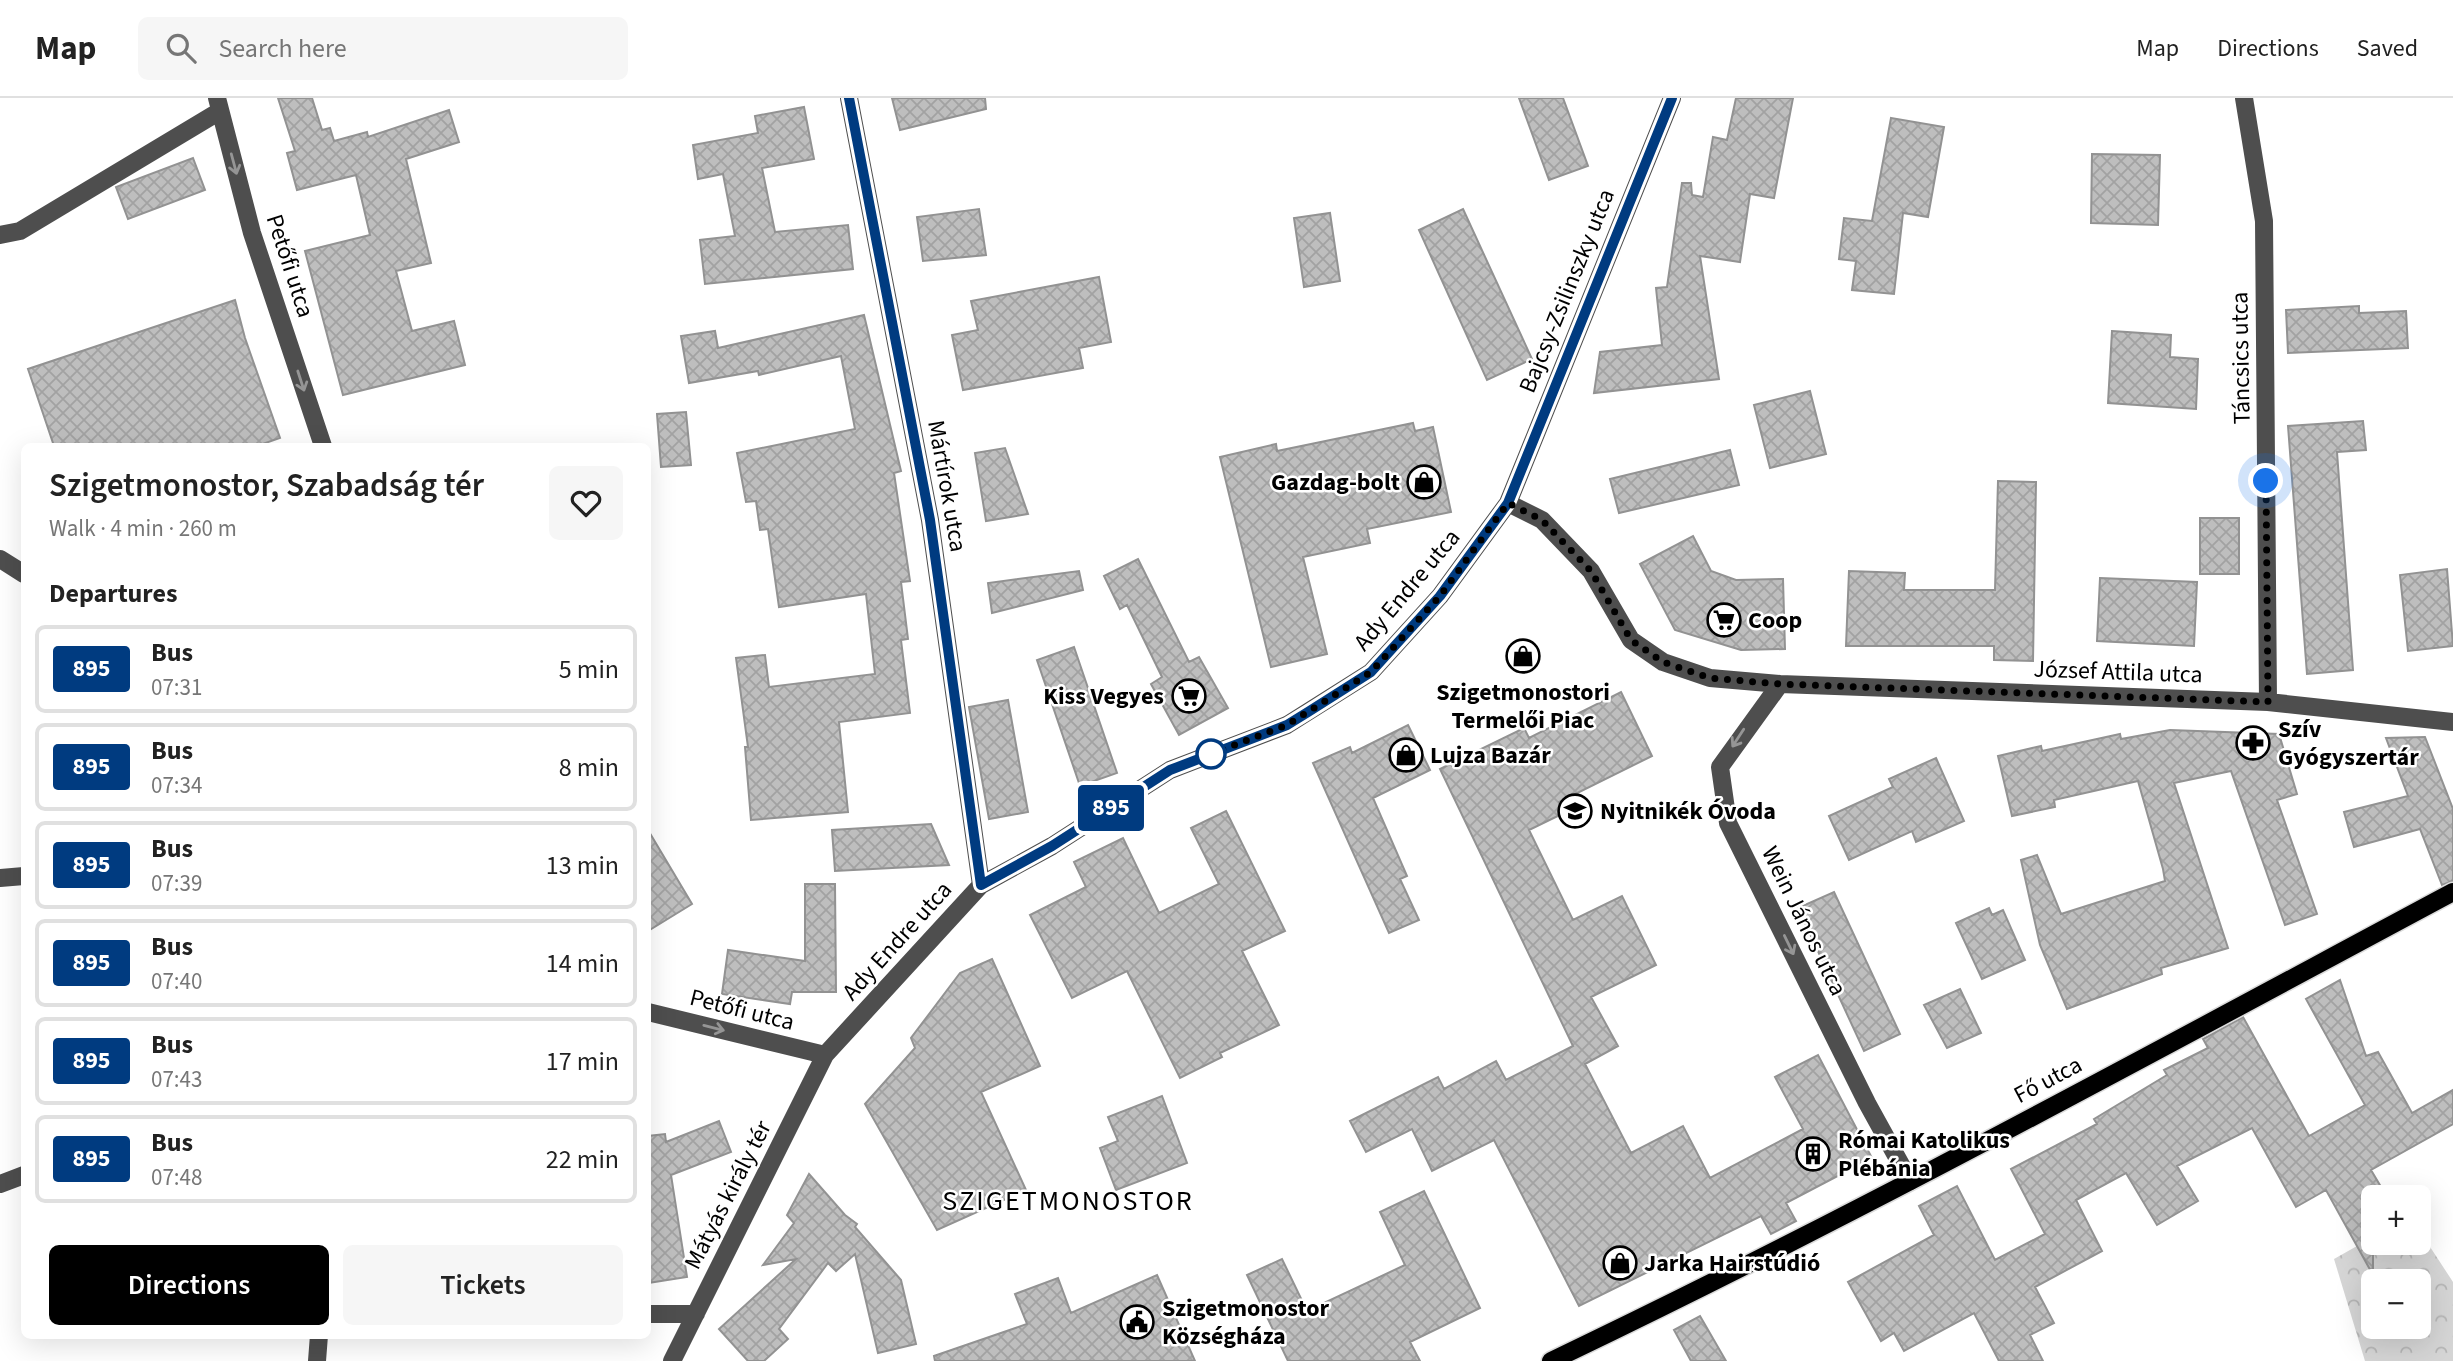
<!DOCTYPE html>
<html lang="en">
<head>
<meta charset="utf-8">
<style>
	body { margin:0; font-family:"Source Sans 3",sans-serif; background:#f6f6f6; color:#222; height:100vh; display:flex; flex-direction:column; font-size:26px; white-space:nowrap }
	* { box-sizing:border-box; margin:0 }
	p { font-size:23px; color:#767676 }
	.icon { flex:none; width:38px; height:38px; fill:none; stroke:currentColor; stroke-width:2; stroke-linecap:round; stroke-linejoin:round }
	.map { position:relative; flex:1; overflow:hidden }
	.side { position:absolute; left:21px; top:345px; width:630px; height:896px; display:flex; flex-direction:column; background:#fff; border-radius:10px; box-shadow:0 7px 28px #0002 }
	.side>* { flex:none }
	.badge { padding:0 14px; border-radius:5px; font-size:24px; line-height:46px }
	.buttons { position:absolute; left:2361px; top:1087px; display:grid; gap:14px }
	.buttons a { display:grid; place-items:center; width:70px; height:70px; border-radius:10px; background:#fff; box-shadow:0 7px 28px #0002; font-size:35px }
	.you { position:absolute; width:35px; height:35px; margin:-18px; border:5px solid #fff; border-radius:50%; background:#1a73e8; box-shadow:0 0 0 10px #1a73e833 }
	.map>.badge { position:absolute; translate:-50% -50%; box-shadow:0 0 0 4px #fff }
	h2 { padding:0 28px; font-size:26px; line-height:63px }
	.round { display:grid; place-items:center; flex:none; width:74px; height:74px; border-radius:10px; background:#f6f6f6 }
	.head { display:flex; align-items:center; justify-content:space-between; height:119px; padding:0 28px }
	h1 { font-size:33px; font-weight:600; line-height:52px }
	.button { display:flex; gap:14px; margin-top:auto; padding:14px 28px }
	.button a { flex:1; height:80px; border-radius:10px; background:#000; color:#fff; font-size:28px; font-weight:600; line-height:80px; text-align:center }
	.button a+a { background:#f6f6f6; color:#222 }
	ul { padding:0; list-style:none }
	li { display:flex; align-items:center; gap:21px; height:88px; margin:0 14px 10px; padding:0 14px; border:4px solid #e0e0e0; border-radius:10px }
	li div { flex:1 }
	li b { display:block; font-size:26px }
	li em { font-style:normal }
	li .badge { min-width:77px; font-weight:700; text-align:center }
	header { display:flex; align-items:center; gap:42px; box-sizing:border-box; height:98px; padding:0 35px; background:#fff; border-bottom:2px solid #e0e0e0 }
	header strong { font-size:33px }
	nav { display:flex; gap:38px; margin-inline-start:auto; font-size:24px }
	.search { width:490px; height:63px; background:#f6f6f6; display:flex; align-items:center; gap:18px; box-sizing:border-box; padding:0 24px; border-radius:10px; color:#767676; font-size:26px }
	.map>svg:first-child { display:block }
</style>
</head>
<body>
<header>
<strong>Map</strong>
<div class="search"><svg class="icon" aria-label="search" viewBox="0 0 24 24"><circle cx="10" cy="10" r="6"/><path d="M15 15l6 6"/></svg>Search here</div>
<nav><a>Map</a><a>Directions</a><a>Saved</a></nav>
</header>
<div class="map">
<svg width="2453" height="1263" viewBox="0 0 2453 1263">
	<defs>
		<pattern id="forest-crowns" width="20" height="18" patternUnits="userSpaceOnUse" patternTransform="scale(1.75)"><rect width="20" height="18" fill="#d5d5d5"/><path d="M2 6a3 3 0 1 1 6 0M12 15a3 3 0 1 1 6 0" fill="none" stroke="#b5b5b5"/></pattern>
		<pattern id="building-cross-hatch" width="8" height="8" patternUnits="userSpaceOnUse" patternTransform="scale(1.75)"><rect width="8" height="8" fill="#bebebe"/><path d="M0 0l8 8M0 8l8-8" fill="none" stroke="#a2a2a2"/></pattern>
	</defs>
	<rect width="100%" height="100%" fill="#fff"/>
	<path fill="url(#forest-crowns)" fill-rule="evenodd" d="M 2419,1132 L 2453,1184 L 2453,1263 L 2365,1263 L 2334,1161 L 2373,1139 L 2373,1144 L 2418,1144 ZM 2373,1183 L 2418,1183 L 2418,1228 L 2373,1228 Z"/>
	<path fill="url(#building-cross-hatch)" stroke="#929292" stroke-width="2" d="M 278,0 L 312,0 L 322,32 L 330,30 L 334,43 L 367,34 L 368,39 L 449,12 L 459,44 L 406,61 L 431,165 L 396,173 L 412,233 L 454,223 L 465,267 L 343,297 L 305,153 L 370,137 L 356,77 L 297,92 L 287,55 L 295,53 Z
		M 892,0 L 985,0 L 986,11 L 900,32 Z
		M 1519,0 L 1563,0 L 1588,68 L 1549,82 Z
		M 1736,0 L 1793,0 L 1774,100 L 1750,96 L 1740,164 L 1700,158 L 1719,281 L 1594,295 L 1600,254 L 1662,247 L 1656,190 L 1667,189 L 1682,85 L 1691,85 L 1692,97 L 1703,99 L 1713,39 L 1727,42 Z
		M 804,9 L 814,61 L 762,70 L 775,134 L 848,127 L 853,171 L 705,186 L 700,142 L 735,138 L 723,76 L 698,81 L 693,47 L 758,35 L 755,18 Z
		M 1891,20 L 1944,29 L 1928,119 L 1903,115 L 1894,196 L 1852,192 L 1856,163 L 1839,161 L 1844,120 L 1872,123 Z
		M 2092,56 L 2160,57 L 2158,127 L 2091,125 Z
		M 193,60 L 205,92 L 128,121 L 116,89 Z
		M 979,111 L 986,157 L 923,163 L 917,119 Z
		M 1463,111 L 1532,261 L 1487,282 L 1419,132 Z
		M 1330,115 L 1340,183 L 1304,189 L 1294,120 Z
		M 1099,179 L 1111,244 L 1079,250 L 1083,270 L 963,292 L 952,237 L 978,232 L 971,203 Z
		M 235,202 L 245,240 L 280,340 L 257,348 L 54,348 L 28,271 Z
		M 2359,208 L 2359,215 L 2406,213 L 2408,250 L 2288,255 L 2286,212 Z
		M 864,217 L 901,373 L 894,375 L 910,483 L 901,484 L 908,541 L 901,542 L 910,615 L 839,624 L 848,714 L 751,722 L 745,649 L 748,649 L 736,560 L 765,557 L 769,589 L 875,576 L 866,496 L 779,509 L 768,431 L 760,432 L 756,403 L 746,404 L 737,355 L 855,331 L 841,258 L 759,277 L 758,273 L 689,285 L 681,238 L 715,233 L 718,250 Z
		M 2112,233 L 2171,237 L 2170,259 L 2198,261 L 2196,311 L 2108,305 Z
		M 1810,293 L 1826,356 L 1770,370 L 1754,307 Z
		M 686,314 L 691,367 L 661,369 L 657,316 Z
		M 2363,323 L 2366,352 L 2337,354 L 2353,572 L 2307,576 L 2288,328 Z
		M 1413,325 L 1415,333 L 1433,329 L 1451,414 L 1367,431 L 1370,445 L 1303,459 L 1327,556 L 1271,569 L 1220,359 L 1276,346 L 1277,353 Z
		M 1005,350 L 1028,416 L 986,423 L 975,355 Z
		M 1730,352 L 1739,387 L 1619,415 L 1610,381 Z
		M 1998,383 L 2036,384 L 2033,563 L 1994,562 L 1994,548 L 1846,548 L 1849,473 L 1905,475 L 1904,492 L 1995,492 Z
		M 2200,420 L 2239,420 L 2239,476 L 2200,476 Z
		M 1693,438 L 1711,473 L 1736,482 L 1783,481 L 1785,551 L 1741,552 L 1675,532 L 1640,466 Z
		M 1138,461 L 1189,564 L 1199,559 L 1228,610 L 1179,637 L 1151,586 L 1162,579 L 1127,507 L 1120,511 L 1104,478 Z
		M 2447,471 L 2453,548 L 2408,553 L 2400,477 Z
		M 1079,473 L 1083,492 L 992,515 L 988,485 Z
		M 2100,480 L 2197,484 L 2194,548 L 2097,543 Z
		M 1074,549 L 1117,675 L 1080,688 L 1037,562 Z
		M 1621,594 L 1652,658 L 1559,704 L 1564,715 L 1529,732 L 1573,822 L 1622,798 L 1656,867 L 1591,899 L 1618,948 L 1585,966 L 1631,1055 L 1683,1028 L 1710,1080 L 1803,1031 L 1775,979 L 1818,957 L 1872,1060 L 1786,1105 L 1796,1123 L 1771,1136 L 1761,1118 L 1579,1208 L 1494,1042 L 1432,1073 L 1412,1031 L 1366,1054 L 1350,1023 L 1438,979 L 1444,991 L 1496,963 L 1506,982 L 1573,948 L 1440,671 L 1524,630 L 1529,640 Z
		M 1008,602 L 1028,714 L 989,721 L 969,609 Z
		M 1408,627 L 1430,672 L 1373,700 L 1407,778 L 1400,781 L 1419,822 L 1389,835 L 1313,665 L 1350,649 L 1352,655 Z
		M 2170,632 L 2279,636 L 2297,696 L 2277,702 L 2317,816 L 2285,827 L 2231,673 L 2174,685 L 2228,850 L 2161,870 L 2162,876 L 2067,911 L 2040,847 L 2021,762 L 2037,757 L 2061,816 L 2165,783 L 2163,771 L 2138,683 L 2054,702 L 2055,709 L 2012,718 L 1998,658 L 2041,648 L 2042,653 L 2120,636 L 2121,641 Z
		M 2425,639 L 2453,711 L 2453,783 L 2442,787 L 2420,731 L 2354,749 L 2344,714 L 2408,698 L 2386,640 Z
		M 1936,660 L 1964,723 L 1916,744 L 1912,733 L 1849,762 L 1829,718 L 1893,689 L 1889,681 Z
		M 1226,713 L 1285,833 L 1242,853 L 1279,927 L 1220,955 L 1222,959 L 1180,980 L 1127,873 L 1072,900 L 1030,817 L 1086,789 L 1074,764 L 1123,740 L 1159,815 L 1219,786 L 1191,730 Z
		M 931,726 L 949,767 L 835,773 L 832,732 Z
		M 648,732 L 692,806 L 648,833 Z
		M 805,786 L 835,786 L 836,894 L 792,894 L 790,906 L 722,896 L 728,852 L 805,863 Z
		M 1834,794 L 1900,936 L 1864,953 L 1798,810 Z
		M 1989,810 L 1992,817 L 2003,812 L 2025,862 L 1982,881 L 1956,825 Z
		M 992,861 L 1040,968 L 981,994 L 1026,1092 L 937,1132 L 865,1006 L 915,950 L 911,940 L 960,875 Z
		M 2340,882 L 2366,958 L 2378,954 L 2412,1015 L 2453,992 L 2453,1026 L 2371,1072 L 2387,1099 L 2373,1099 L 2373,1177 L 2326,1092 L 2296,1109 L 2252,1030 L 2177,1068 L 2198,1103 L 2157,1127 L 2126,1075 L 2076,1102 L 2102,1153 L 2035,1189 L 2054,1225 L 2030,1237 L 2043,1263 L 1999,1263 L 1974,1215 L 1904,1253 L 1894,1235 L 1881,1243 L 1848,1184 L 1934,1137 L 1919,1108 L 1957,1088 L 1995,1162 L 2045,1136 L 2011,1071 L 2097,1026 L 2094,1021 L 2167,977 L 2164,972 L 2208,950 L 2203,941 L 2243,919 L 2309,1038 L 2365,1007 L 2306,901 Z
		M 1960,891 L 1981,935 L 1947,950 L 1924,907 Z
		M 1162,998 L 1187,1065 L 1116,1092 L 1100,1050 L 1118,1043 L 1108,1019 Z
		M 719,1023 L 731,1054 L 671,1077 L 687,1179 L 648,1185 L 648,1038 L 665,1036 L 666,1044 Z
		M 809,1076 L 845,1117 L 857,1126 L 855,1129 L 901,1182 L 916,1246 L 878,1255 L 855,1156 L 836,1173 L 828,1165 L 779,1231 L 788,1241 L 764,1263 L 748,1263 L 719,1231 L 796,1161 L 763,1167 L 794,1125 L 787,1117 Z
		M 1424,1093 L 1480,1210 L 1410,1244 L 1420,1263 L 1288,1263 L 1247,1177 L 1282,1161 L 1307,1213 L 1405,1167 L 1380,1114 Z
		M 1157,1177 L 1195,1263 L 935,1263 L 934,1258 L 1027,1226 L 1015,1196 L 1058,1180 L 1071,1215 Z
		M 1700,1218 L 1726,1263 L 1691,1263 L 1674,1232 Z"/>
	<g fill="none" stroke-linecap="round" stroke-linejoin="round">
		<defs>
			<path id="major" d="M 1551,1263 C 1857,1117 2154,954 2453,794"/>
		</defs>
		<use href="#major" stroke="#dbdbdb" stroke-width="21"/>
		<path stroke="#4e4e4e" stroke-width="18" d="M 217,0 L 252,135 L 323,348
			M 849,0 L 930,422 L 981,787
			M 2244,0 L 2264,123 L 2268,604
			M 0,137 L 20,133 L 220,13
			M 1508,405 L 1542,422 L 1591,473 L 1631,542 L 1663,564 L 1710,580 L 1780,586 L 2268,604 L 2453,624
			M 0,461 L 24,476
			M 1780,586 L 1720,669 L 1728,725 L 1867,1005 L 1910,1083
			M 0,780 L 24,778
			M 648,914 L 825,957
			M 0,1086 L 24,1077
			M 648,1216 L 696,1216
			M 317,1263 L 319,1237
			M 672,1263 L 825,957 L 981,787 L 1052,748 L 1170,672 L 1287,627 L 1371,574 L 1440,498 L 1508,405 L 1672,0"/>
		<use href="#major" stroke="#000" stroke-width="18"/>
	</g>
	<defs><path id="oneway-shaft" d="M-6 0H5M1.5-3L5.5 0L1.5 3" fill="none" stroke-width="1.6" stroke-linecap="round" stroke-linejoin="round" transform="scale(1.75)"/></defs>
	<g stroke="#959595">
		<use href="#oneway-shaft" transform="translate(234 66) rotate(75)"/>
		<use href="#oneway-shaft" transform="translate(301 283) rotate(72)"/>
		<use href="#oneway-shaft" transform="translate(1738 640) rotate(123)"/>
		<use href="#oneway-shaft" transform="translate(1789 847) rotate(64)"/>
		<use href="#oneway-shaft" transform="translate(714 930) rotate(14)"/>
	</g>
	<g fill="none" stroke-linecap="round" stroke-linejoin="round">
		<defs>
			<path id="line" d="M 849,0 L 930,422 L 981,787 L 1052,748 L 1170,672 L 1287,627 L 1308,614 L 1371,574 L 1440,498 L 1508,405 L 1672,0"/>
		</defs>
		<use href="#line" stroke="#fff" stroke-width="16"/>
		<use href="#line" stroke="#003b80" stroke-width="10"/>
		<path stroke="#000" stroke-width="7" stroke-dasharray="0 12.6" d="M 1211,656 L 1287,627 L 1371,574 L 1440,498 L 1508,405 L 1542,422 L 1591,473 L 1631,542 L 1663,564 L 1710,580 L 1780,586 L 2268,604 L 2266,383"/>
	</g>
	<defs>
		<symbol id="shop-ring" viewBox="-11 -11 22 22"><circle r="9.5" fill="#fff" stroke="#000" stroke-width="1.5"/><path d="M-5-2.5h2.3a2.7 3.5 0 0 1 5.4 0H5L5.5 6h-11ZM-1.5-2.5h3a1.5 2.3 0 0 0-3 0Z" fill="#000"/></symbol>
		<symbol id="supermarket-ring" viewBox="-11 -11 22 22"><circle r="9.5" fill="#fff" stroke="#000" stroke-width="1.5"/><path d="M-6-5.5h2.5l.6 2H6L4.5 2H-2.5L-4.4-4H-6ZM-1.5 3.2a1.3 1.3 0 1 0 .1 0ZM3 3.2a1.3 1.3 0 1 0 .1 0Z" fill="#000"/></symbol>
		<symbol id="pharmacy-ring" viewBox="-11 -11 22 22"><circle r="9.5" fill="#fff" stroke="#000" stroke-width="1.5"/><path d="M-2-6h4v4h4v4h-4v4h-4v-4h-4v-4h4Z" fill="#000"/></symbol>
		<symbol id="school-ring" viewBox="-11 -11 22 22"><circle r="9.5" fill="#fff" stroke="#000" stroke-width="1.5"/><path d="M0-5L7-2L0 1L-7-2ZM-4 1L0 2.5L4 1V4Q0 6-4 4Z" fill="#000"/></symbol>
		<symbol id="building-ring" viewBox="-11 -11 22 22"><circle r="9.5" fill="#fff" stroke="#000" stroke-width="1.5"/><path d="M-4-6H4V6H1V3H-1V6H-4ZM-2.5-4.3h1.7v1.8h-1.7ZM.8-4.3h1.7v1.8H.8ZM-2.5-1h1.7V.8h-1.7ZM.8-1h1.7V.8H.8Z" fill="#000"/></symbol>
		<symbol id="civic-ring" viewBox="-11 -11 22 22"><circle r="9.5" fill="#fff" stroke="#000" stroke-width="1.5"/><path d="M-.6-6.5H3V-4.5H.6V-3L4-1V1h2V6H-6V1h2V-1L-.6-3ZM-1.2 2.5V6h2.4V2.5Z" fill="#000"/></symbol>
	</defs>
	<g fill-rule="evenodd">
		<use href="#shop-ring" x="1405" y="365" width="38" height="38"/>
		<use href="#supermarket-ring" x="1705" y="503" width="38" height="38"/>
		<use href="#shop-ring" x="1504" y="539" width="38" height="38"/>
		<use href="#supermarket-ring" x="1170" y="579" width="38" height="38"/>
		<use href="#pharmacy-ring" x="2234" y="626" width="38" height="38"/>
		<use href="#shop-ring" x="1387" y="638" width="38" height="38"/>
		<use href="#school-ring" x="1556" y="694" width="38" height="38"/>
		<use href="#building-ring" x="1794" y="1037" width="38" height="38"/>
		<use href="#shop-ring" x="1601" y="1146" width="38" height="38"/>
		<use href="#civic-ring" x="1118" y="1205" width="38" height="38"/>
	</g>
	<circle fill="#fff" stroke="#003b80" stroke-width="3.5" cx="1211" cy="656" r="14"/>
	<g text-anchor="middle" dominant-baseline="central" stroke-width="5" stroke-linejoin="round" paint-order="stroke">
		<g font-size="24" fill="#000" stroke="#fff">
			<text transform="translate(290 168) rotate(72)">Petőfi utca</text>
			<text transform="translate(1567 193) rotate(-68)">Bajcsy-Zsilinszky utca</text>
			<text transform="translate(2241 260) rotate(-91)">Táncsics utca</text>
			<text transform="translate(947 388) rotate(80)">Mártírok utca</text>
			<text transform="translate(1407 492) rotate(-50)">Ady Endre utca</text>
			<text transform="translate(2118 574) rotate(2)">József Attila utca</text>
			<text transform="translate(1804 823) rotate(64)">Wein János utca</text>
			<text transform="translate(897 843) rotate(-48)">Ady Endre utca</text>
			<text transform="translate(742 912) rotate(14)">Petőfi utca</text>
			<text transform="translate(2048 982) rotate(-28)">Fő utca</text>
			<text transform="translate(728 1097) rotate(-63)">Mátyás király tér</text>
		</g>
		<g font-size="24" font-weight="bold" fill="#000" stroke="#fff" text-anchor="start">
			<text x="1400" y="384" text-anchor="end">Gazdag-bolt</text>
			<text x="1748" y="522">Coop</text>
			<text x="1523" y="594" text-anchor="middle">Szigetmonostori<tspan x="1523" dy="28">Termelői Piac</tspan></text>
			<text x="1164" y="598" text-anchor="end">Kiss Vegyes</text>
			<text x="2278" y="631">Szív<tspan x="2278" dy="28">Gyógyszertár</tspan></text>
			<text x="1430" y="657">Lujza Bazár</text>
			<text x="1600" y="713">Nyitnikék Óvoda</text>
			<text x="1838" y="1042">Római Katolikus<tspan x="1838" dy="28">Plébánia</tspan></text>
			<text x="1644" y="1165">Jarka Hairstúdió</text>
			<text x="1162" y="1210">Szigetmonostor<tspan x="1162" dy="28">Községháza</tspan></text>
		</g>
		<g font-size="28" letter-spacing="2" fill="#000" stroke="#fff">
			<text x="1068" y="1103">SZIGETMONOSTOR</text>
		</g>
	</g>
</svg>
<div class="buttons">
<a>+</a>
<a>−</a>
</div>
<div class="you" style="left:2266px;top:383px"></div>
<b class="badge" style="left:1111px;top:710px;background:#003b80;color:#fff">895</b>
<section class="side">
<div class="head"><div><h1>Szigetmonostor, Szabadság tér</h1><p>Walk · 4 min · 260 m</p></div><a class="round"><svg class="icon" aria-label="heart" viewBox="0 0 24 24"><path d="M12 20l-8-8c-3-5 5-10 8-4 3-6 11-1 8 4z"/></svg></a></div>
<h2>Departures</h2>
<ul>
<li><span class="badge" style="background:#003b80;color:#fff">895</span><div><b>Bus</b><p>07:31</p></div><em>5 min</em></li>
<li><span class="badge" style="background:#003b80;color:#fff">895</span><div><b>Bus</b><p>07:34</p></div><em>8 min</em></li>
<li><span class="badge" style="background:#003b80;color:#fff">895</span><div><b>Bus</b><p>07:39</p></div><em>13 min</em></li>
<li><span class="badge" style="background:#003b80;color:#fff">895</span><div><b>Bus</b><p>07:40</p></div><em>14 min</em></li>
<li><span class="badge" style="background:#003b80;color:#fff">895</span><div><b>Bus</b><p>07:43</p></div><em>17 min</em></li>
<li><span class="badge" style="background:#003b80;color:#fff">895</span><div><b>Bus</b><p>07:48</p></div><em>22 min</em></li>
</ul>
<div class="button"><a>Directions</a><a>Tickets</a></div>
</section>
</div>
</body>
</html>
